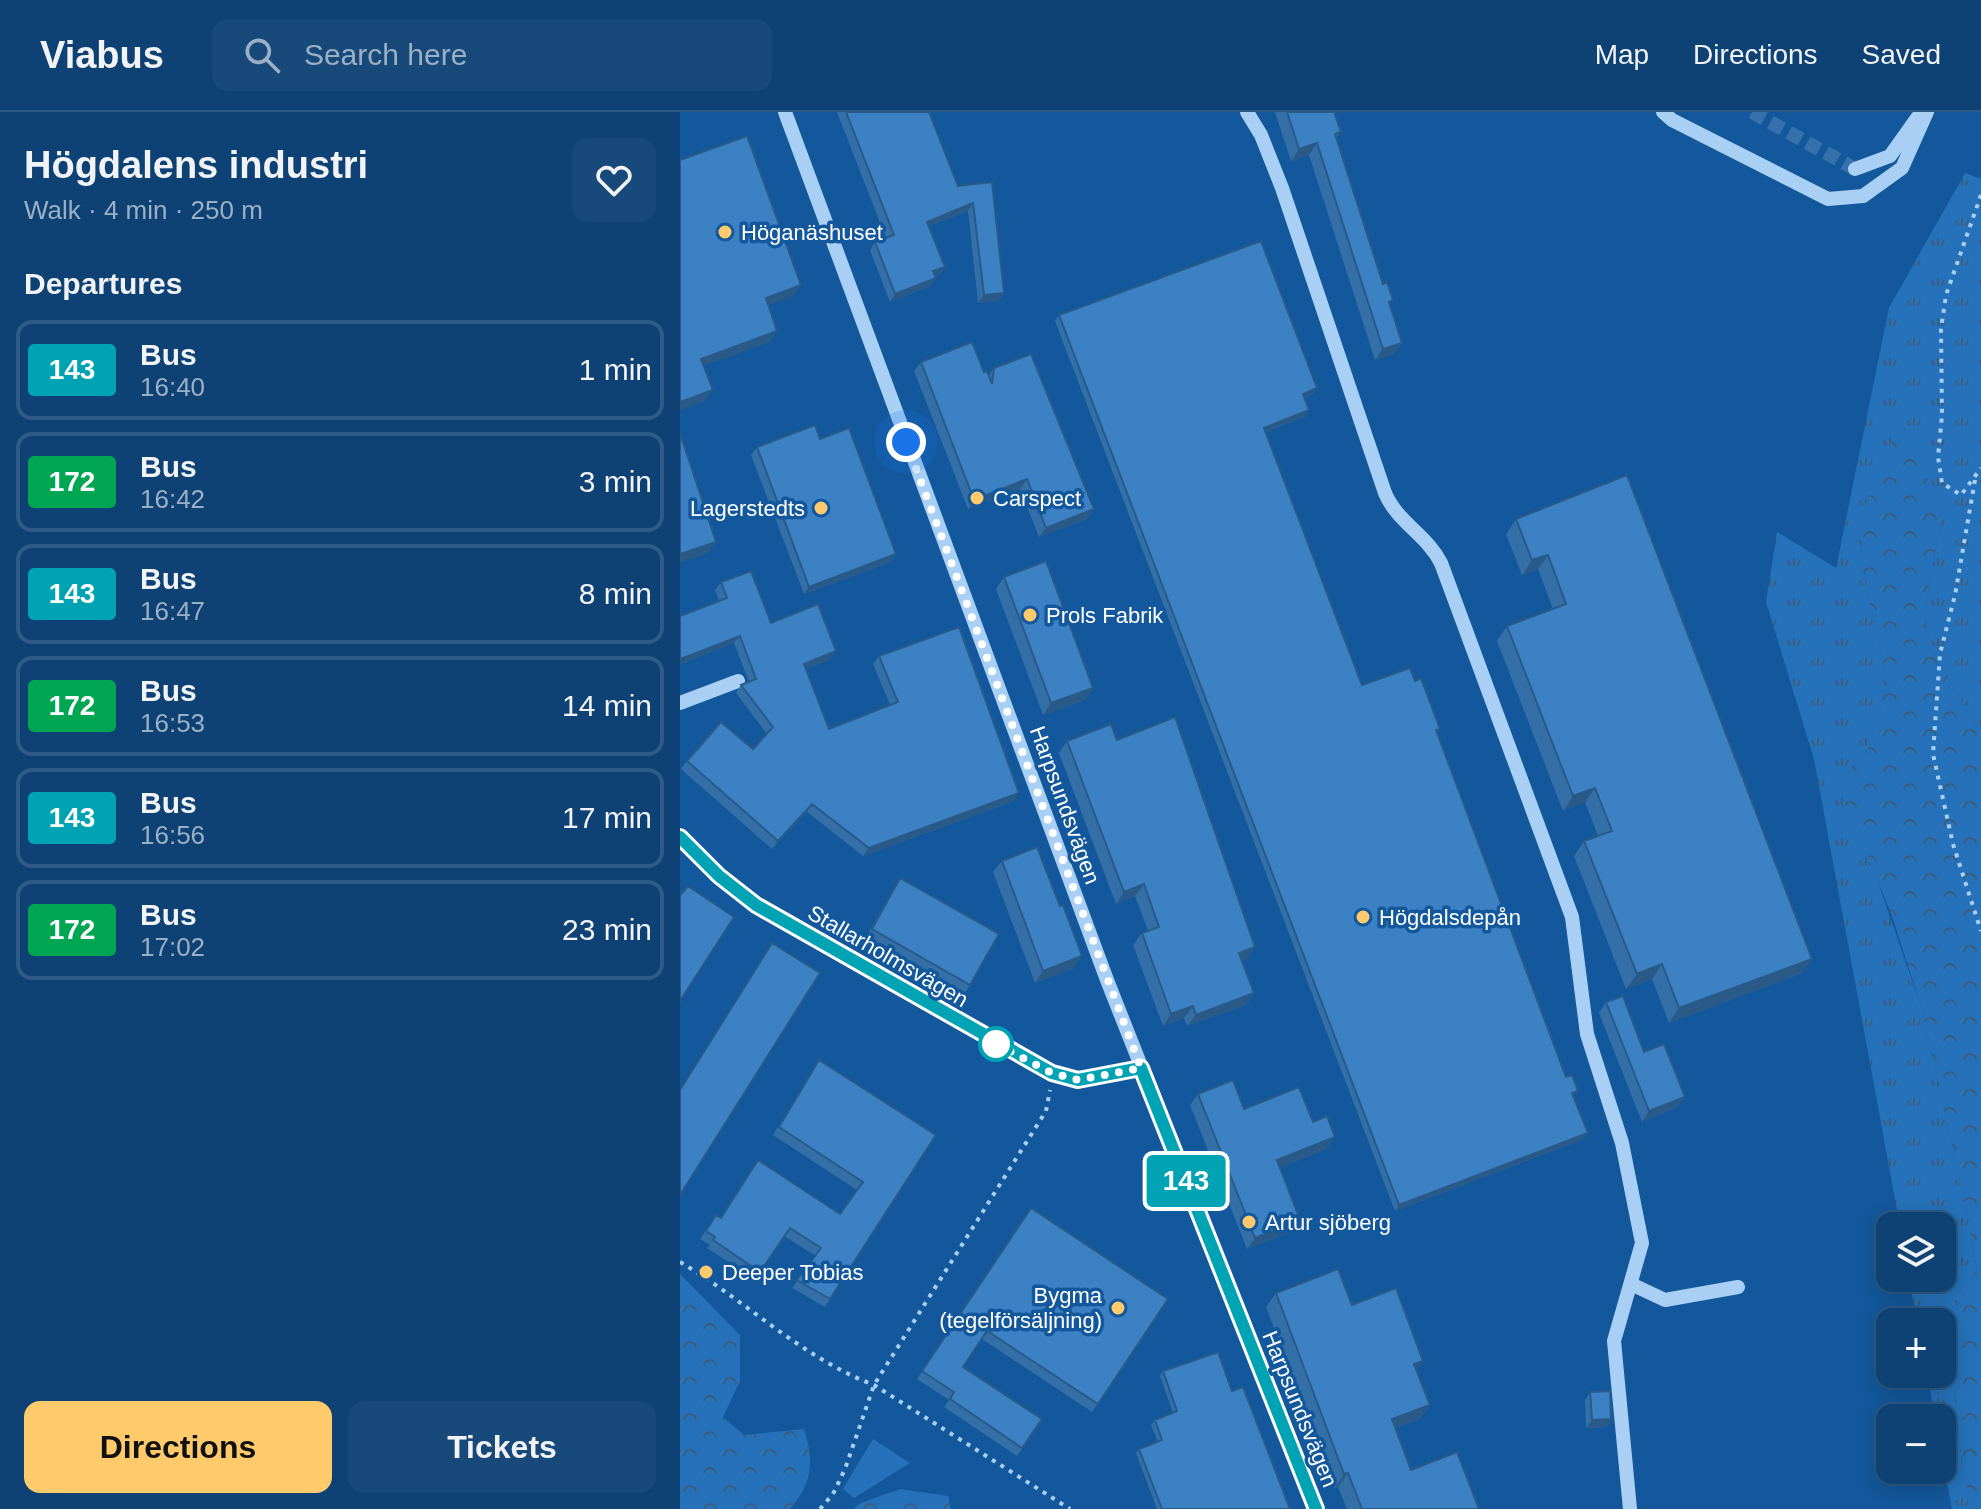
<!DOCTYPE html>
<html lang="en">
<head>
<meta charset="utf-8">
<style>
	body { margin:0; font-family:Helvetica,sans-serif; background:#17497a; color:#f1f3f6; height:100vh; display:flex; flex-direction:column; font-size:30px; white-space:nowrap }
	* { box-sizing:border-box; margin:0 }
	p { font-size:26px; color:#9bb0c5 }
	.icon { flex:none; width:44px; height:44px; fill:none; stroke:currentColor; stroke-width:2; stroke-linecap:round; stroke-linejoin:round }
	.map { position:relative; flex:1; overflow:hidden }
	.details { display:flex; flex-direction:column; background:#0e4275; width:680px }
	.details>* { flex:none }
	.badge { padding:0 16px; border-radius:6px; font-size:28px; line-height:52px }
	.fabs { position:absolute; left:1196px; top:1100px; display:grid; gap:16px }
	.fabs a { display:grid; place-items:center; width:80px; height:80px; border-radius:16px; background:#0e4275; box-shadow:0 4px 20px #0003,0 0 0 2px #2e5b87; font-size:40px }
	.you { position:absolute; width:40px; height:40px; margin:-20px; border:6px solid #fff; border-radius:50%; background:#1a73e8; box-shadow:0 0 0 12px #1a73e833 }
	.map>.badge { position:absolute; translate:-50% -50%; box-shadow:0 0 0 4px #fff }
	h2 { padding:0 24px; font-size:30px; line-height:72px }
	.round { display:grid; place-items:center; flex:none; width:84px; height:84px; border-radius:16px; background:#17497a }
	.summary { display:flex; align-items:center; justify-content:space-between; height:136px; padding:0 24px }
	h1 { font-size:38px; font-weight:600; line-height:60px }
	.action { display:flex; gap:16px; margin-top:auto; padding:16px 24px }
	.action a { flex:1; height:92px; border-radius:16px; background:#ffca6b; color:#111; font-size:32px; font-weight:600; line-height:92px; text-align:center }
	.action a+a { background:#17497a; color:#f1f3f6 }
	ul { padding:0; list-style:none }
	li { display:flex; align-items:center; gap:24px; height:100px; margin:0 16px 12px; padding:0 8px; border:4px solid #2e5b87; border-radius:16px }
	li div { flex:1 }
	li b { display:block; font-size:30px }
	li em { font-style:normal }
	li .badge { min-width:88px; font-weight:700; text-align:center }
	header { display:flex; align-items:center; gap:48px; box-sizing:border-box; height:112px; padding:0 40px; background:#0e4275; border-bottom:2px solid #2e5b87 }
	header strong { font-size:38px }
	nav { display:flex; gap:44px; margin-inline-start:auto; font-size:28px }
	.search { width:560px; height:72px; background:#17497a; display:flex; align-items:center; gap:20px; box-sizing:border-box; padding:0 28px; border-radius:16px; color:#9bb0c5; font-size:30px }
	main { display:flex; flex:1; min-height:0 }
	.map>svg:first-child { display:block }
</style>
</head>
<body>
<header>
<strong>Viabus</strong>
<div class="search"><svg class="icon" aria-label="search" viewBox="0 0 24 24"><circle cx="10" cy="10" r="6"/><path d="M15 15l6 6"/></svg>Search here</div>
<nav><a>Map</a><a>Directions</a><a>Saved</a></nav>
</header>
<main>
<section class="details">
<div class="summary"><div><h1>Högdalens industri</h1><p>Walk · 4 min · 250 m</p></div><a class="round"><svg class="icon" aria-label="heart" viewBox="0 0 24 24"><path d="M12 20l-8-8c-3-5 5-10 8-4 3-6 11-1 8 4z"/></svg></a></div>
<h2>Departures</h2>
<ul>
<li><span class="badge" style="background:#00a3b4;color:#fff">143</span><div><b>Bus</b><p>16:40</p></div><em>1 min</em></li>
<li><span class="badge" style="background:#00a651;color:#fff">172</span><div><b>Bus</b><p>16:42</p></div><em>3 min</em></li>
<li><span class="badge" style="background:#00a3b4;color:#fff">143</span><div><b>Bus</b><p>16:47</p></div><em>8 min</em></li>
<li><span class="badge" style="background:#00a651;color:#fff">172</span><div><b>Bus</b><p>16:53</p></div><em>14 min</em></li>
<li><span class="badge" style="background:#00a3b4;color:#fff">143</span><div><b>Bus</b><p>16:56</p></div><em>17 min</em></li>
<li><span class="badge" style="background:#00a651;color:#fff">172</span><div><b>Bus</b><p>17:02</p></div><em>23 min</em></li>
</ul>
<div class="action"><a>Directions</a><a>Tickets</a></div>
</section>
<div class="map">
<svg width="1301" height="1397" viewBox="0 0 1301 1397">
	<defs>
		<pattern id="grass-tufts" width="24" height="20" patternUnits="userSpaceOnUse" patternTransform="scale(2)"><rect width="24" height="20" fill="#2672ba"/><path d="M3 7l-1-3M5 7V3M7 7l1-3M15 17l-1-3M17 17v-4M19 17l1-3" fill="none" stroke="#3b5d7e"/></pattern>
		<pattern id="forest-crowns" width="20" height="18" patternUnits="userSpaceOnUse" patternTransform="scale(2)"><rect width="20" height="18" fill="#2672ba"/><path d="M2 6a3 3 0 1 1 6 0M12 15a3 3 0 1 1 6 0" fill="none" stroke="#3b5d7e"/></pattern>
	</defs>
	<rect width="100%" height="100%" fill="#13589c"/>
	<path fill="url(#grass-tufts)" d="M 1285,61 L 1301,67 L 1301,621 L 1251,538 L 1244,503 L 1261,407 L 1228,314 L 1181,448 L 1208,571 L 1188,637 L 1162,667 L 1242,897 L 1288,1105 L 1297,1158 L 1268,1212 L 1282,1354 L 1293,1397 L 1272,1397 L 1262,1344 L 1262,1306 L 1255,1306 L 1247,1262 L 1262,1262 L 1262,1210 L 1237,1210 L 1229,1166 L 1262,1166 L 1262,1114 L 1220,1114 L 1134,647 L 1086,490 L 1097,420 L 1156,456 L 1209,196 Z"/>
	<path fill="url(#forest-crowns)" d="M 1229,313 L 1261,407 L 1244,503 L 1251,538 L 1301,621 L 1301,1397 L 1293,1397 L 1282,1354 L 1268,1212 L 1297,1158 L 1288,1105 L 1242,897 L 1212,804 L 1165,689 L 1162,667 L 1188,637 L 1208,571 L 1181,448 L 1185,393 L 1213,326 Z
		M 0,1162 L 60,1223 L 60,1269 L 43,1305 L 64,1323 L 124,1317 C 134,1348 133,1371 110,1397 L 0,1397 Z
		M 220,1377 L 268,1384 L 271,1397 L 174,1397 L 181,1391 Z"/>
	<path fill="#2672ba" d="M 193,1327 L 230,1351 L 174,1386 L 163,1377 Z"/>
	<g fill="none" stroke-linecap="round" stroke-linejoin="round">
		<path stroke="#3671ab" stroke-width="14" stroke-dasharray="14 7" stroke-linecap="butt" d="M 1072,0 L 1175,57"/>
		<path stroke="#a9d0f4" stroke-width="4" stroke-dasharray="4 6" stroke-linecap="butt" d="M 1301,83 L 1266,183 L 1261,217 L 1262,303 L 1258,345 L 1262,371 L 1281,383 L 1301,356
			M 1295,368 L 1275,483 L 1260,542 L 1253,642 L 1273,732 L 1301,819
			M 0,1150 C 65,1188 122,1246 194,1273 L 390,1397
			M 140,1397 L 153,1382 L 165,1357 L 194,1273 L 366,999 L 370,978"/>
		<path stroke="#a9d0f4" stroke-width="14" d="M 105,0 L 427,868 L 636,1397
			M 567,0 L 581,23 L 602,76 L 705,381 C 717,410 747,423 761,451 L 892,805 L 907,922 L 942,1031 L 962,1131 L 934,1229 L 950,1397
			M 983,0 L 992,8 L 1148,87 L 1183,84 L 1222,56 L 1247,0
			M 1175,57 L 1210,44 L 1237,6
			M 0,591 L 58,569
			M 0,725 L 39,764 L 76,793 L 372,961 L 398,968 L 461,956
			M 951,1172 L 985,1188 L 1058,1175"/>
	</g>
	<path fill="#346fa8" d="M 157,0 L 249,0 L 278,74 L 312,70 L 324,181 L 318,189 L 298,191 L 288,99 L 249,114 L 265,155 L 259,163 L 255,164 L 250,174 L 210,190 L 190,138 L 195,130 L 206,126 Z
		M 595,0 L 654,0 L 661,20 L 656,26 L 722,231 L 714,242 L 695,248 L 629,43 L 611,49 Z
		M 379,203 L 637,276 L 633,282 L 625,285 L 626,304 L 586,320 L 682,573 L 735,569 L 760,617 L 757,621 L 894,984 L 904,1027 L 715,1099 L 375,209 Z
		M 241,250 L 304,260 L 309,263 L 314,256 L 414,397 L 407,407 L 359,425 L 340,377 L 288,397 L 234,259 Z
		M 140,327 L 211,450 L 124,482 L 71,343 L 77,335 Z
		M 947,363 L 1122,861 L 989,911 L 972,867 L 946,877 L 894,744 L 904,729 L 918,724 L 905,690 L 883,699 L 817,529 L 827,514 L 873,497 L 858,457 L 842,463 L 826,422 L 836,407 Z
		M 324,465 L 413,576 L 405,588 L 363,603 L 316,477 Z
		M 41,470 L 91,511 L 151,547 L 126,557 L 149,617 L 210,593 L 193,552 L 199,544 L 334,689 L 183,744 L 127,700 L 92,737 L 1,657 L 7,649 L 73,637 L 87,622 L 56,581 L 61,573 L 69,570 L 54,531 L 0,552 L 0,504 L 39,489 L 35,478 Z
		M 437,628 L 567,847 L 562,849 L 574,881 L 566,893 L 507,914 L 504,906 L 483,914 L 453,833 L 462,821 L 468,819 L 455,784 L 436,792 L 379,641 L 387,629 Z
		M 322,749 L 380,794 L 394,856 L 355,871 L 313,760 Z
		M 220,766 L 290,873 L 285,881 L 186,825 Z
		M 926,890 L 964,940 L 1005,985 L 997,995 L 962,1010 L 919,901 Z
		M 139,948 L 256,1023 L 145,1195 L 112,1176 L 136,1144 L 104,1124 L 75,1167 L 27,1136 L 30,1133 L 20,1127 L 36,1103 L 41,1106 L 160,1102 L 177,1078 L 93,1023 Z
		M 518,982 L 564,997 L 633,1010 L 647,1037 L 600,1055 L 612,1119 L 567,1137 L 510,993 Z
		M 351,1096 L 488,1187 L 412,1300 L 302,1227 L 283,1255 L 362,1307 L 337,1344 L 264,1295 L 269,1288 L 237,1267 Z
		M 596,1181 L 672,1193 L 743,1249 L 736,1259 L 750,1293 L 740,1307 L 715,1316 L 731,1358 L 799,1397 L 667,1397 L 658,1375 L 655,1376 L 586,1195 Z
		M 483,1259 L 552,1279 L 610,1397 L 477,1397 L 456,1341 L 459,1337 L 478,1330 L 471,1313 L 475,1308 L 493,1301 L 480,1264 Z
		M 910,1280 L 931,1307 L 926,1315 L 906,1316 L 905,1288 Z"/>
	<path fill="#2a5a88" d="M 637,31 L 629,43 L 611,49 L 619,37 Z
		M 293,91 L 288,99 L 241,117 L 247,110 Z
		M 265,155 L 259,163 L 248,167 L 253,159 Z
		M 256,166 L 250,174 L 210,190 L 215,182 Z
		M 121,173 L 114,184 L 78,197 L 86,186 Z
		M 324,181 L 318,189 L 298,191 L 304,183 Z
		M 97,219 L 90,230 L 13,258 L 21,247 Z
		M 722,231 L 714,242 L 695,248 L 703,237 Z
		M 637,276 L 633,282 L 619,287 L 623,282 Z
		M 33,278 L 25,289 L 0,298 L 0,290 Z
		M 629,298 L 626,304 L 580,322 L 584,316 Z
		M 347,367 L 340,377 L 288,397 L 294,388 Z
		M 414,397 L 407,407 L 359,425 L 366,416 Z
		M 36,430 L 28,441 L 0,451 L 0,442 Z
		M 216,442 L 211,450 L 124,482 L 129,475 Z
		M 868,443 L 858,457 L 842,463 L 852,448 Z
		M 60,524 L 54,531 L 0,552 L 0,547 Z
		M 156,539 L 151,547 L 119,560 L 124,552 Z
		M 413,576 L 405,588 L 363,603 L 371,591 Z
		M 915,676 L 905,690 L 883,699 L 893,684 Z
		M 339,681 L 334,689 L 183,744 L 189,736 Z
		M 132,692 L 127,700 L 92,737 L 98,729 Z
		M 464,772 L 455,784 L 436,792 L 444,780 Z
		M 575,835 L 567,847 L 551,853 L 559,841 Z
		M 402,844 L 394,856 L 355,871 L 363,859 Z
		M 1132,847 L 1122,861 L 989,911 L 999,896 Z
		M 982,852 L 972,867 L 946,877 L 957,862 Z
		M 574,881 L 566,893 L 507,914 L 516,903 Z
		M 513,894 L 504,906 L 483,914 L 491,902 Z
		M 1005,985 L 997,995 L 962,1010 L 969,999 Z
		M 908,1021 L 904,1027 L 715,1099 L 719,1093 Z
		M 655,1025 L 647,1037 L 589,1060 L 597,1048 Z
		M 620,1108 L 612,1119 L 567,1137 L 575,1126 Z
		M 743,1249 L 734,1263 L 734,1252 Z
		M 750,1293 L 740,1307 L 702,1321 L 712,1307 Z
		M 931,1307 L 926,1315 L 906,1316 L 912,1308 Z
		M 668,1361 L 658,1375 L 655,1376 L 664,1362 Z"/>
	<path fill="#3c81c3" stroke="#2a5a88" stroke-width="2" d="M 166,0 L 249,0 L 278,74 L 312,70 L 324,181 L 304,183 L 293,91 L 247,110 L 265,155 L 253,159 L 256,166 L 215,182 L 195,130 L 214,123 Z
		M 607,0 L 654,0 L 661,20 L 655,22 L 703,172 L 707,170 L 713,188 L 709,190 L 722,231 L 703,237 L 637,31 L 619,37 Z
		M 67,24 L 121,173 L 86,186 L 97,219 L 21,247 L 33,278 L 0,290 L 0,48 Z
		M 581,129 L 637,276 L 623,282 L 629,298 L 584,316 L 682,573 L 730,556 L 735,569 L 741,566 L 760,617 L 756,618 L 886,965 L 892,963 L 898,979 L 892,981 L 908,1021 L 719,1093 L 379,203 Z
		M 292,230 L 304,260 L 307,259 L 312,272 L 314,256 L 351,242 L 414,397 L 366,416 L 347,367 L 294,388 L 241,250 Z
		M 135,313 L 140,327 L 169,316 L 216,442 L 129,475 L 77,335 Z
		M 0,321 L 36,430 L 0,442 Z
		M 947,363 L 1132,847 L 999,896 L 982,852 L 957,862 L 904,729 L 932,719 L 915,676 L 893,684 L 827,514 L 886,492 L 868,443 L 852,448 L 836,407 Z
		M 366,449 L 413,576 L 371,591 L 324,465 Z
		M 71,459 L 91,511 L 138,492 L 156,539 L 124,552 L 149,617 L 218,590 L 199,544 L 279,515 L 339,681 L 189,736 L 132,692 L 98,729 L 7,649 L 41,610 L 73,637 L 93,615 L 61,573 L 76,567 L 60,524 L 0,547 L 0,504 L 47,486 L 41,470 Z
		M 495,605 L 575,835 L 559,841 L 574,881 L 516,903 L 513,894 L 491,902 L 462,821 L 479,815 L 464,772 L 444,780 L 387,629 L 431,612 L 437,628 Z
		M 357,735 L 380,794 L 383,793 L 402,844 L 363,859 L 322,749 Z
		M 220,766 L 319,822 L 290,873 L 192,817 Z
		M 8,774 L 54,805 L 0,889 L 0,784 Z
		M 92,831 L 140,861 L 0,1083 L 0,978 Z
		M 943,884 L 964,940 L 984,932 L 1005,985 L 969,999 L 926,890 Z
		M 139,948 L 256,1023 L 150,1187 L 117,1168 L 141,1136 L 110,1116 L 80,1160 L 33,1128 L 35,1125 L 26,1119 L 36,1103 L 41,1106 L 78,1048 L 160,1102 L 183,1070 L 99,1015 Z
		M 553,968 L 564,997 L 619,975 L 633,1010 L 647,1004 L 655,1025 L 597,1048 L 620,1108 L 575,1126 L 518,982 Z
		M 351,1096 L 488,1187 L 418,1292 L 307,1219 L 283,1255 L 362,1307 L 342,1336 L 270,1287 L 274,1280 L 242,1259 Z
		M 658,1157 L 672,1193 L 716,1176 L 743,1249 L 734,1252 L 750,1293 L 712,1307 L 731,1358 L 777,1340 L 799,1397 L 682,1397 L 668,1361 L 664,1362 L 596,1181 Z
		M 538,1240 L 552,1279 L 563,1275 L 610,1397 L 482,1397 L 459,1337 L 482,1328 L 475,1308 L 497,1299 L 483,1259 Z
		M 930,1279 L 931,1307 L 912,1308 L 910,1280 Z"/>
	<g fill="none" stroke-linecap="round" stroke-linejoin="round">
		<defs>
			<path id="line" d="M 0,725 L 39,764 L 76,793 L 372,961 L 398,968 L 461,956 L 636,1397"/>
		</defs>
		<use href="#line" stroke="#fff" stroke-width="18"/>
		<use href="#line" stroke="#00a3b4" stroke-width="12"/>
		<path stroke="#fff" stroke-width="8" stroke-dasharray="0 14.4" d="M 226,330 L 461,956 L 398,968 L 372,961 L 316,932"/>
	</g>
	<g fill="#ffca6b" stroke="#13589c" stroke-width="3">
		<circle cx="45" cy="120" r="8"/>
		<circle cx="297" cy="386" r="8"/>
		<circle cx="141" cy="396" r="8"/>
		<circle cx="350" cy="503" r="8"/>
		<circle cx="683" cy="805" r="8"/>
		<circle cx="569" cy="1110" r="8"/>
		<circle cx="26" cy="1160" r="8"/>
		<circle cx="438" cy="1196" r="8"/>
	</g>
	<circle fill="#fff" stroke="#00a3b4" stroke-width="4" cx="316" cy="932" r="16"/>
	<g text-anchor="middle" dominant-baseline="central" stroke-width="7" stroke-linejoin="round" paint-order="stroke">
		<g font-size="22" fill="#fff" stroke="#13589c" text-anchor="start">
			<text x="61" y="120">Höganäshuset</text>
			<text x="313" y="386">Carspect</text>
			<text x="125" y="396" text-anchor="end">Lagerstedts</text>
			<text x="366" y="503">Prols Fabrik</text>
			<text x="699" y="805">Högdalsdepån</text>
			<text x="585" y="1110">Artur sjöberg</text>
			<text x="42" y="1160">Deeper Tobias</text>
			<text x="422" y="1183" text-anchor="end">Bygma<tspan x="422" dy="25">(tegelförsäljning)</tspan></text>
		</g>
		<g font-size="22" fill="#fff" stroke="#13589c">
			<text transform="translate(385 693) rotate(70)">Harpsundsvägen</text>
			<text transform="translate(208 844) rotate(30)">Stallarholmsvägen</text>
			<text transform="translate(620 1297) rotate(68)">Harpsundsvägen</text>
		</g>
	</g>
</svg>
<div class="fabs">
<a><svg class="icon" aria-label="layers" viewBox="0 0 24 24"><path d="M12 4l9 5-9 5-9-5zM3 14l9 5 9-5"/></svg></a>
<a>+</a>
<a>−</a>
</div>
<div class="you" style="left:226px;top:330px"></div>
<b class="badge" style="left:506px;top:1069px;background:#00a3b4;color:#fff">143</b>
</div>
</main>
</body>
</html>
